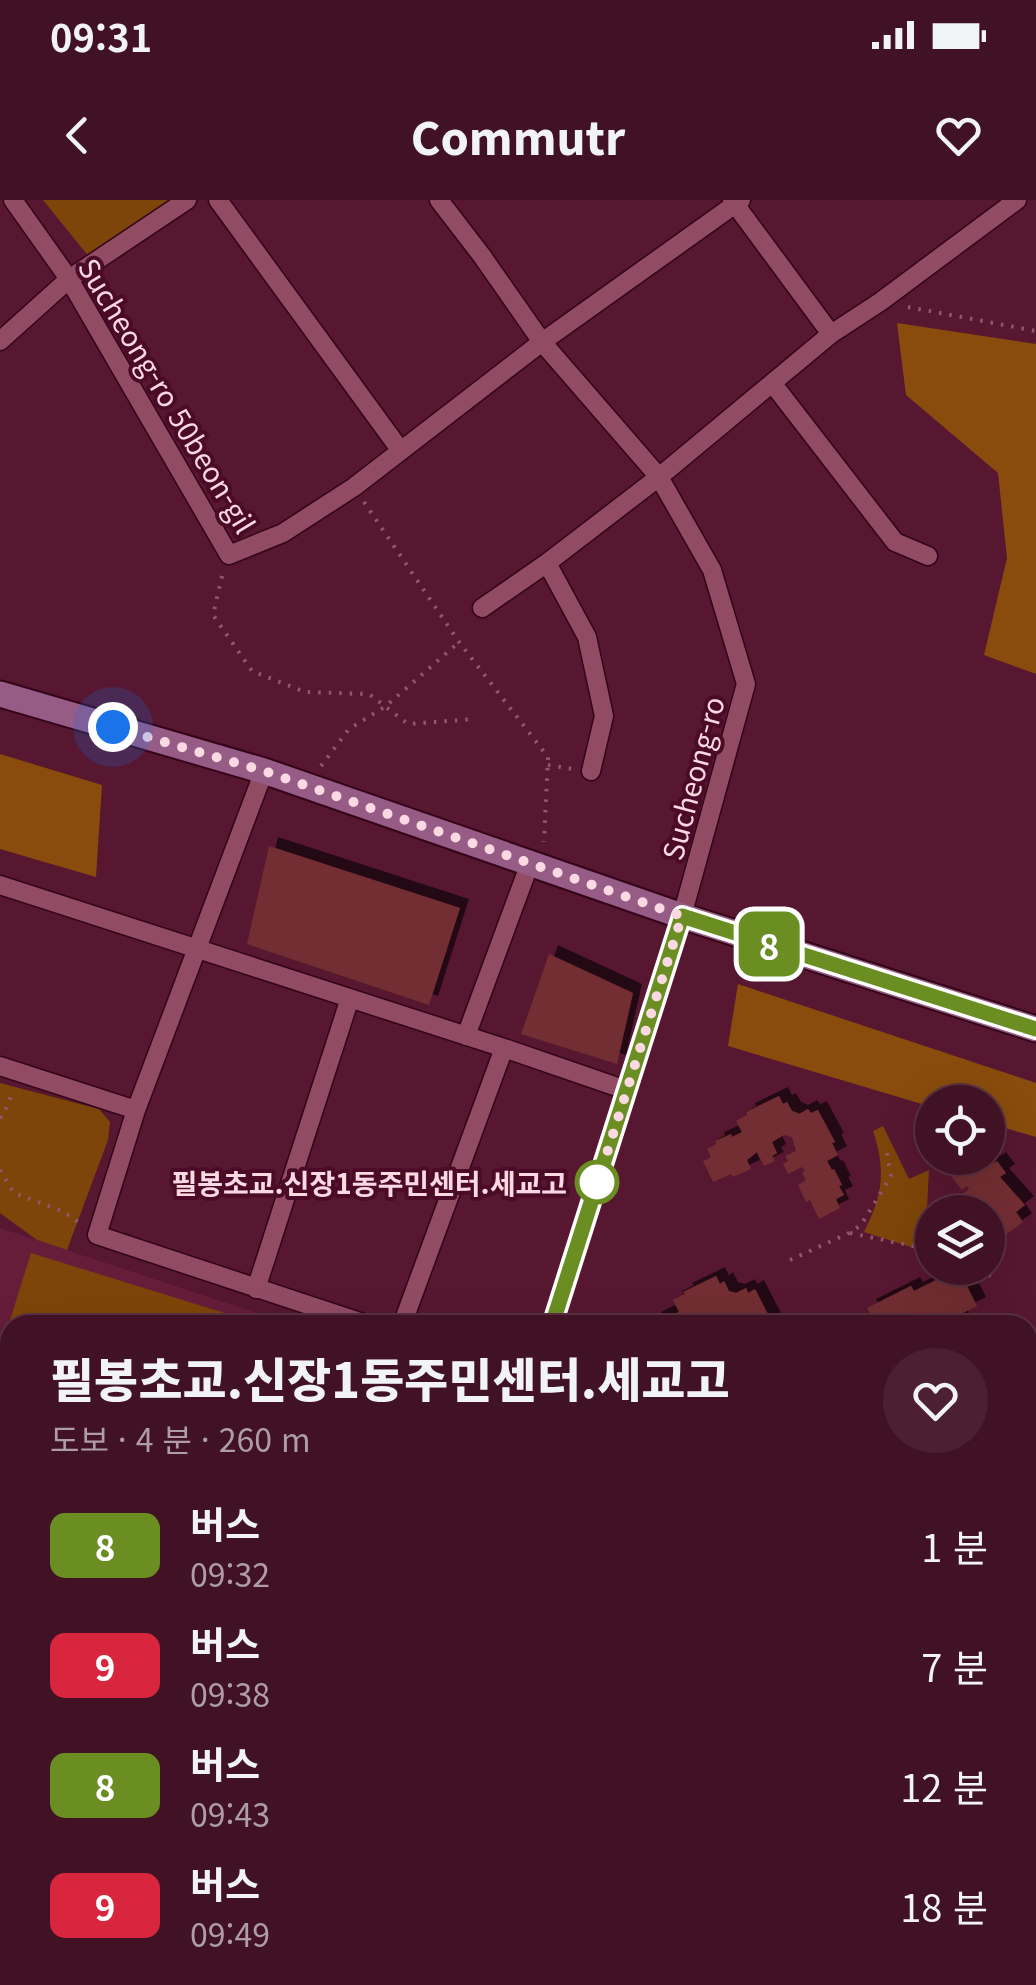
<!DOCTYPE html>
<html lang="ko">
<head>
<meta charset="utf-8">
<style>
	body { margin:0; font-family:Georgia,"Noto Sans KR",serif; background:#4c1f31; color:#f1f3f6; height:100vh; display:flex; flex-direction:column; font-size:38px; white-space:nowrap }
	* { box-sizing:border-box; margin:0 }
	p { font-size:32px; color:#ae9da6 }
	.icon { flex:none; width:55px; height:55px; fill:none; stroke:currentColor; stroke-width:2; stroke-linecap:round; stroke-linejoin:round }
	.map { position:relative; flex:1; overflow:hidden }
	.drawer { position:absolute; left:0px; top:1115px; width:1038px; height:670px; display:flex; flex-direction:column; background:#411124; border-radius:30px 30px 0 0; box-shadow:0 10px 40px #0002,0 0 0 2px #5a3141 }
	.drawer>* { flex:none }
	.badge { padding:0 20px; border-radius:15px; font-size:35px; line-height:65px }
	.buttons { position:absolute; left:915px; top:885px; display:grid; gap:20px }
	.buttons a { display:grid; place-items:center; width:90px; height:90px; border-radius:50%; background:#411124; box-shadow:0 10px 40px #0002,0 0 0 2px #5a3141; font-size:50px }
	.you { position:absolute; width:50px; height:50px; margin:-25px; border:8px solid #fff; border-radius:50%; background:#1a73e8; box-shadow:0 0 0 15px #1a73e833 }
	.map>.badge { position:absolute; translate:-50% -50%; box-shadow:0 0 0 5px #fff }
	.round { display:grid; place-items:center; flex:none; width:105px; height:105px; border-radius:52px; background:#4c1f31 }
	.headline { display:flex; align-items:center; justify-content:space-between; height:170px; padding:0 50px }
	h1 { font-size:48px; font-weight:800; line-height:75px }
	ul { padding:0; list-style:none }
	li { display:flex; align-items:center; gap:30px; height:120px; padding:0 50px }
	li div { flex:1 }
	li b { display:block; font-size:38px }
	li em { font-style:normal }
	li .badge { min-width:110px; font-weight:700; text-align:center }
	.status { display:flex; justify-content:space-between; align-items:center; height:70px; padding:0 50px; background:#411124; direction:ltr }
	.status svg { height:28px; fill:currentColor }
	header { display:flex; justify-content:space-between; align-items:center; height:130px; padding:0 50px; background:#411124; font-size:45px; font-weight:800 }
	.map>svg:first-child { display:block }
</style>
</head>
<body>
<div class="status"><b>09:31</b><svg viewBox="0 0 49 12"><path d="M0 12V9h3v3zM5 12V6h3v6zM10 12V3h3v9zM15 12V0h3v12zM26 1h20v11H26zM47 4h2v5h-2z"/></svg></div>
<header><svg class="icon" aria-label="back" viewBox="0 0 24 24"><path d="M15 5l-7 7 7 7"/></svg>Commutr<svg class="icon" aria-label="heart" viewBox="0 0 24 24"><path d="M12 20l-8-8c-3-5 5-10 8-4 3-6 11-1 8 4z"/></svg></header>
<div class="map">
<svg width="1036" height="1785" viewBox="0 0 1036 1785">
	<defs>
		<filter id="shadow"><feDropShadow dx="9" dy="-9" stdDeviation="0" flood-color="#0009"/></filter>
	</defs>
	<rect width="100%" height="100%" fill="#571730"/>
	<path fill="#661d3a" d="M 0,1028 L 293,1125 L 10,1125 L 10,1401 L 0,1398 Z
		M 0,1429 L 10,1431 L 10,1775 L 282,1775 L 279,1785 L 0,1785 Z"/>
	<path fill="#7d4509" d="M 43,0 L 183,0 L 94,63 Z
		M 0,883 L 99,909 L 110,922 L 108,940 L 67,1050 L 37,1040 L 0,1013 Z
		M 883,926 L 909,979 L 929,970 L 927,1009 L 914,1048 L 864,1032 C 883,995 886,970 873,931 Z
		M 31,1053 L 263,1125 L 10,1125 L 10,1175 L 0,1172 L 0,1152 Z
		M 7,1441 L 10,1442 L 10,1633 L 0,1630 L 0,1463 Z
		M 687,1775 L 763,1775 L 765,1785 L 677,1785 L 675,1780 Z"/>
	<path fill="#894c0c" d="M 897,123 L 1036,144 L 1036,474 L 984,455 L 1007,358 L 998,273 L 906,195 Z
		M 0,554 L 102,585 L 96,677 L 0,649 Z
		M 738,784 L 1036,883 L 1036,937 L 988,923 L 988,902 L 932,902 L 932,907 L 728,846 Z
		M 1036,1678 L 1036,1785 L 1010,1785 L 1013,1775 L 1028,1775 L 1028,1713 Z"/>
	<path fill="#722e31" filter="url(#shadow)" d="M 269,646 L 460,708 L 429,805 L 247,744 Z
		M 549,754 L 633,793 L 617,864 L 521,834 Z
		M 779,896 L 783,904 L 787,902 L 792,911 L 795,912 L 799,914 L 808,909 L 811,913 L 818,910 L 835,942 L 832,943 L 838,955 L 827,961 L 832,970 L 834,969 L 842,985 L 839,986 L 844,995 L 836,999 L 840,1008 L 819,1019 L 810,1000 L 806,1002 L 798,985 L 806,980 L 802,973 L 805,971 L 802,967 L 788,974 L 783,964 L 788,961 L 785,956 L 796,951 L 792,937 L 784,935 L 772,942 L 777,953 L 772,956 L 775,961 L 764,966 L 757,952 L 747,960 L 751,969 L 733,977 L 731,974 L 713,982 L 703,961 L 711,957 L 707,949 L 716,944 L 715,941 L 731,934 L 732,937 L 742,932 L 736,921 L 747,915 L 746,912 Z
		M 988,948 L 994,956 L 988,961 L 991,965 L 997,961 L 1006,973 L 1000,977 L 1025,1005 L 1016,1012 L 1023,1022 L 997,1041 L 988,1029 L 993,1025 L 988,1017 L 988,1012 L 983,1012 L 986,1010 L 981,1002 L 970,1010 L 960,996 L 969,989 L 967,986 L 962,990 L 947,971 L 951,968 L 948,964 L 957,958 L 988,958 Z
		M 716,1076 L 720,1084 L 724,1081 L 729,1091 L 736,1093 L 746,1088 L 748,1093 L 755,1089 L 772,1122 L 769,1123 L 770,1125 L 732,1125 L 729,1117 L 721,1114 L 709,1122 L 710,1125 L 654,1125 L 652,1121 L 668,1113 L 669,1116 L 679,1112 L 673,1100 L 685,1094 L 683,1092 Z
		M 944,1076 L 965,1082 L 977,1106 L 957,1116 L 960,1122 L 954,1125 L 876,1125 L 867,1108 L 911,1086 L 914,1091 Z
		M 0,1206 L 10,1209 L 10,1249 L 0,1246 Z
		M 0,1321 L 10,1324 L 10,1380 L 0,1377 Z
		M 1032,1331 L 1036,1332 L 1036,1370 L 1028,1367 L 1028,1333 L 1031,1334 Z
		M 0,1673 L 10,1676 L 10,1721 L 0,1718 Z
		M 0,1764 L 10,1767 L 10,1775 L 34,1775 L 62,1785 L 0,1785 Z
		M 98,1775 L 132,1775 L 129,1785 Z
		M 150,1775 L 223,1775 L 220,1785 L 170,1785 L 171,1782 Z
		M 563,1775 L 607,1775 L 607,1785 L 571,1785 L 570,1780 L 564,1780 Z
		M 826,1775 L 857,1775 L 860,1780 L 869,1775 L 936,1775 L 934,1780 L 931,1778 L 926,1785 L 824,1785 Z"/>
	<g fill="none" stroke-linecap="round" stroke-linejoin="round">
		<defs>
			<path id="street" d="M 13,0 L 69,79 L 229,355 L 283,333 L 354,287 L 542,142 L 741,0
				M 218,0 L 401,251
				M 439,0 L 482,56 L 542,142 L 659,277 L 712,370 L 746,484 L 682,716 L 552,1125
				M 732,0 L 831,134
				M 0,141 L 69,79 L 187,0
				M 773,184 L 895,342 L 928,356
				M 547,363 L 587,437 L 604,516 L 591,571
				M 482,408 L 547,363 L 659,277 L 831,134 L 880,102 L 1017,0
				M 0,685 L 504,848 L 626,890
				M 466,836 L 530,663
				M 0,866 L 136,910 L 97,1035 L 369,1125
				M 136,910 L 264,571
				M 256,1089 L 350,798
				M 402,1125 L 504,848
				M 340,1785 L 343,1775"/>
			<path id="secondary" d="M 0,494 L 264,571 L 682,716 L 1036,829"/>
		</defs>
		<use href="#street" stroke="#340419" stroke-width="21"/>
		<use href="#secondary" stroke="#340419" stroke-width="29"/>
		<path stroke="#8f596d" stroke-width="4" stroke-dasharray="2.5 8" stroke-linecap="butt" d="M 908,107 L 1036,131
			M 364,302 L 459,442 L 548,557 L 544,642
			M 222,376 L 213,415 L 252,471 L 305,492 L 369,494 L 408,524 L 474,519
			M 548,565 L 573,569
			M 321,566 L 349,529 L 386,506 L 458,443
			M 0,918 L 4,914 L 13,891
			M 0,970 L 14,993 L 64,1012 L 81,1024
			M 850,1033 L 913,1046 L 932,1054
			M 790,1060 L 849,1033 L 861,1025 L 891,976 L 886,948
			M 969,1068 L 994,1077
			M 1028,1194 L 1036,1197
			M 1028,1458 L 1036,1461
			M 1028,1648 L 1036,1636
			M 454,1775 L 458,1785
			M 680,1785 L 702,1775"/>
		<use href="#street" stroke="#914c63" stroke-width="18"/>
		<use href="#secondary" stroke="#965c86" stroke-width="25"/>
	</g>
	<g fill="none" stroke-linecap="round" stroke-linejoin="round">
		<defs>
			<path id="line" d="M 552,1125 L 682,716 L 1036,829"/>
		</defs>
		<use href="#line" stroke="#fff" stroke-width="22"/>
		<use href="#line" stroke="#6b8e23" stroke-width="15"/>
		<path stroke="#fbd9e2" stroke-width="10" stroke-dasharray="0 18" d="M 113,527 L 264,571 L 682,716 L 595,991 L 597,982"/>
	</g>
	<circle fill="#fff" stroke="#6b8e23" stroke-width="5" cx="597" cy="982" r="20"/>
	<g text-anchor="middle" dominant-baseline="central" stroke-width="8" stroke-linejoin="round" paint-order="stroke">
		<g font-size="28" fill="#fbd9e2" stroke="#4b0a26">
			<text transform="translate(168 195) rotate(59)">Sucheong-ro 50beon-gil</text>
			<text transform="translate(692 578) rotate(-75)">Sucheong-ro</text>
		</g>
		<g font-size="28" font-weight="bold" fill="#fbd9e2" stroke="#4b0a26" text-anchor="end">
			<text x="567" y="982">필봉초교.신장1동주민센터.세교고</text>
		</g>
	</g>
</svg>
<div class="buttons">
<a><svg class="icon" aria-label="locate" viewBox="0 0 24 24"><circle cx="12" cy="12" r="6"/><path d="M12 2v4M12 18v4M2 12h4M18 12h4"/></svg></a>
<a><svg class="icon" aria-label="layers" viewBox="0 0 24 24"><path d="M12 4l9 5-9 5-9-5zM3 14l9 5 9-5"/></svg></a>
</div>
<div class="you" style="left:113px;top:527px"></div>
<b class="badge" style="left:769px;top:744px;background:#6b8e23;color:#fff">8</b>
<section class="drawer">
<div class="headline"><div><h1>필봉초교.신장1동주민센터.세교고</h1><p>도보 · 4 분 · 260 m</p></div><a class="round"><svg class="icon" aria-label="heart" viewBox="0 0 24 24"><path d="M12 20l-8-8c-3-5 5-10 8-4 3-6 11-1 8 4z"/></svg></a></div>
<ul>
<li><span class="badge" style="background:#6b8e23;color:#fff">8</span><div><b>버스</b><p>09:32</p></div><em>1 분</em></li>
<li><span class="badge" style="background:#d7263d;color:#fff">9</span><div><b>버스</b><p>09:38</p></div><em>7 분</em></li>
<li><span class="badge" style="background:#6b8e23;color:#fff">8</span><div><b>버스</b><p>09:43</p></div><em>12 분</em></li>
<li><span class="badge" style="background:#d7263d;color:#fff">9</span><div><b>버스</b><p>09:49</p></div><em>18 분</em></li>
</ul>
</section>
</div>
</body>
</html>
